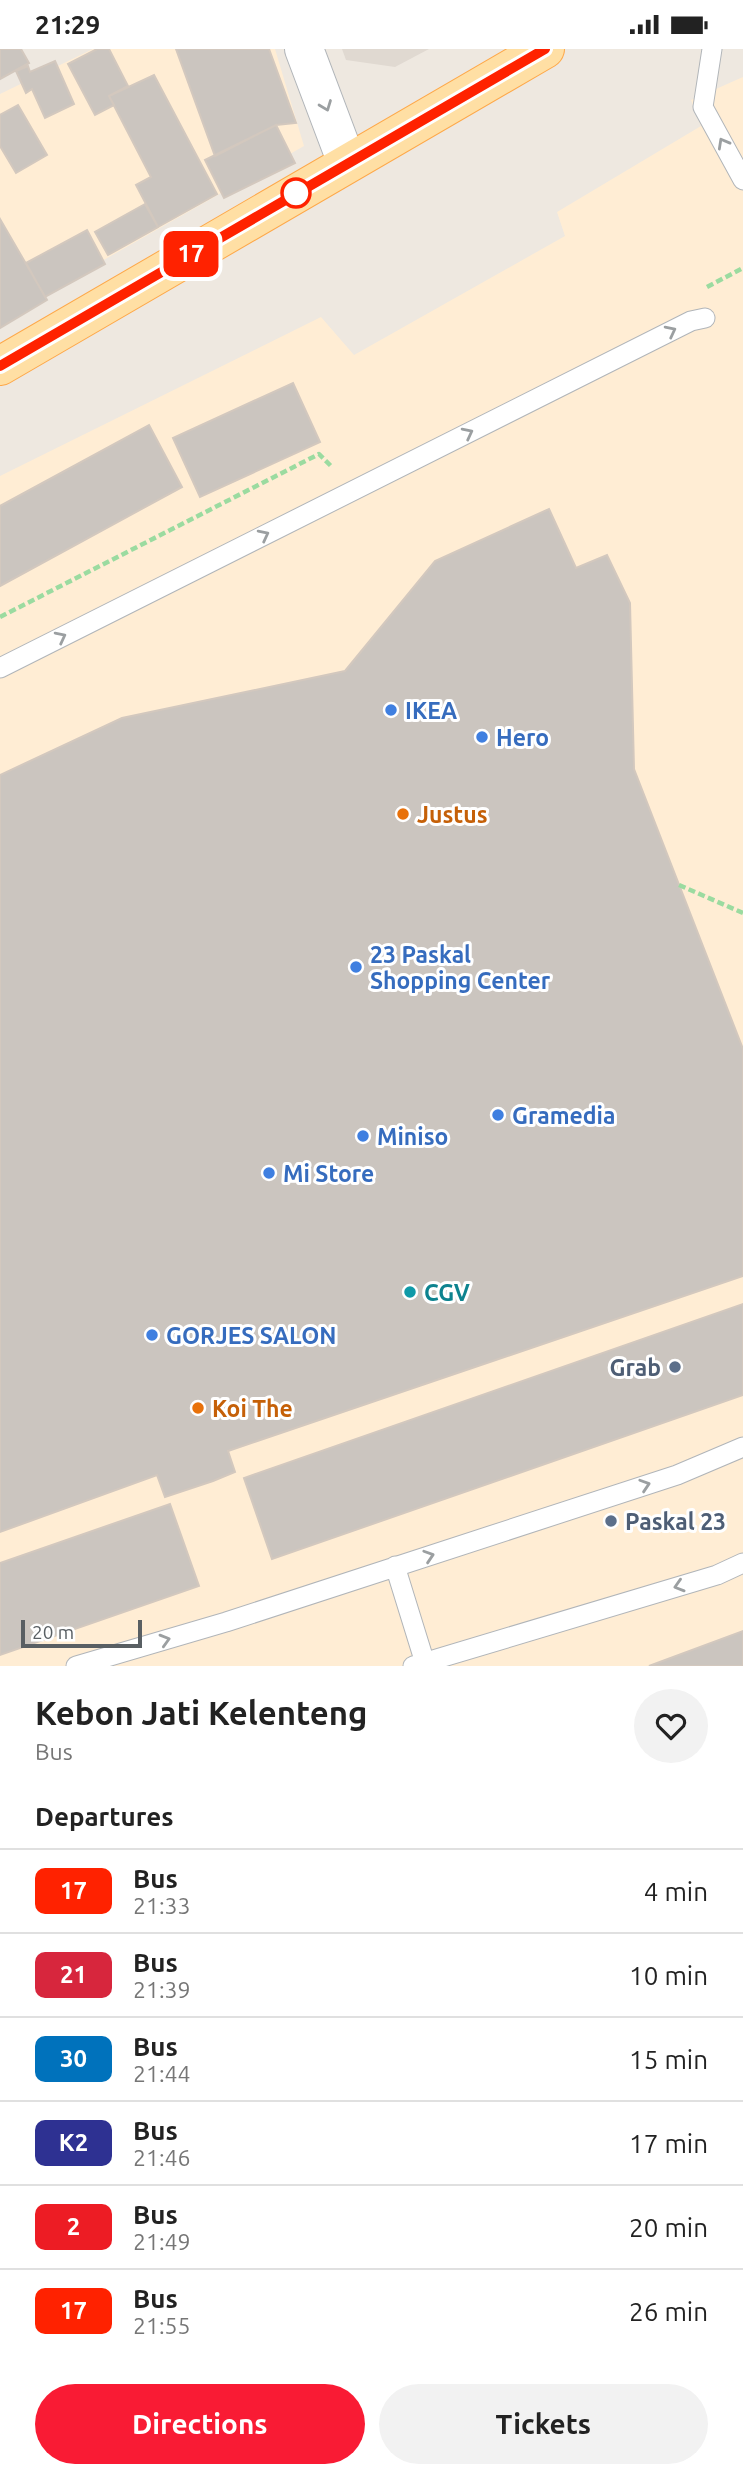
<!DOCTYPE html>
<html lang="en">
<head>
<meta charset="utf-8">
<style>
	body { margin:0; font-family:Ubuntu,sans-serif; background:#f2f2f2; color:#222; height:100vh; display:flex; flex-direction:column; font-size:26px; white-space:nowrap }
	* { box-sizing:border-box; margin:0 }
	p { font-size:23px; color:#767676 }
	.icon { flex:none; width:38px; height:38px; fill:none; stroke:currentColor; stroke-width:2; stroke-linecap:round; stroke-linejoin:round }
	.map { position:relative; height:1617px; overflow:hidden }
	.sheet { display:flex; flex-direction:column; background:#fff; flex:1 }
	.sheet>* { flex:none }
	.badge { padding:0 14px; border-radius:10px; font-size:24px; line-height:46px }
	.scale { position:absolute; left:21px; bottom:18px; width:121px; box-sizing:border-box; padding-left:7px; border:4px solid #595f63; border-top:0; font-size:19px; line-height:24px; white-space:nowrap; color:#595f63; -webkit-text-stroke:5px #fff; paint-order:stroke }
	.map>.badge { position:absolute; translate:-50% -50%; box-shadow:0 0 0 4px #fff }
	h2 { padding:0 35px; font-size:26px; line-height:63px }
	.round { display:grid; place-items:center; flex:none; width:74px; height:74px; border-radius:37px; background:#f2f2f2 }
	.head { display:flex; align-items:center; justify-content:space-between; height:119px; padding:0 35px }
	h1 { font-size:33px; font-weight:600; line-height:52px }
	.cta { display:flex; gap:14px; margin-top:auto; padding:14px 35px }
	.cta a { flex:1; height:80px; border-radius:42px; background:#f91b34; color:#fff; font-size:28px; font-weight:600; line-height:80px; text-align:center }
	.cta a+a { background:#f2f2f2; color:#222 }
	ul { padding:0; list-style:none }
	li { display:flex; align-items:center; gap:21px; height:84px; padding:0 35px; border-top:2px solid #e0e0e0 }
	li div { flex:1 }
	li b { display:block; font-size:26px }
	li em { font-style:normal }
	li .badge { min-width:77px; font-weight:700; text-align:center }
	.status { display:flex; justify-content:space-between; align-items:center; height:49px; padding:0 35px; background:#fff; direction:ltr }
	.status svg { height:19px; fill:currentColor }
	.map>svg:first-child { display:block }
</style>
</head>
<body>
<div class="status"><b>21:29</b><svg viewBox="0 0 49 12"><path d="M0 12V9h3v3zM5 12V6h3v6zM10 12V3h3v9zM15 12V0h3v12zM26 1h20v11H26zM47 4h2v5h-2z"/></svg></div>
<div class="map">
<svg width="743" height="1617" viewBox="0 0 743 1617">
	<rect width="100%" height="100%" fill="#eee8e0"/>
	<path fill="#ffedd4" d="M 93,0 L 275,0 L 304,97 L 0,270 L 0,45 Z
		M 743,28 L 743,1617 L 0,1617 L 0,427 L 321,268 L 354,306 L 565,187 L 557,163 L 701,77 L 691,51 Z"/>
	<path fill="#e0d9d1" d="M 342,0 L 429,0 L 395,18 L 346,11 Z"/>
	<path fill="#cbc5bf" stroke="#d3c8be" stroke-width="2" d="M 0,0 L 21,0 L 29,14 L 0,30 Z
		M 97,0 L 109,0 L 128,37 L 109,47 L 114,56 L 95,66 L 68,15 Z
		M 176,0 L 269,0 L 296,74 L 276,76 L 215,107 Z
		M 55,12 L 74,55 L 45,69 L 32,40 L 26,44 L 16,22 L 28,17 L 30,23 Z
		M 154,26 L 217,145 L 158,178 L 136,136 L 151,128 L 109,47 Z
		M 18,56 L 47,106 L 16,124 L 0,97 L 0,66 Z
		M 276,76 L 295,114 L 224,149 L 205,111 Z
		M 145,155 L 158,178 L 108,206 L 95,183 Z
		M 0,170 L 47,251 L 0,279 Z
		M 87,181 L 105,215 L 45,248 L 26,214 Z
		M 293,334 L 320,393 L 200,448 L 173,389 Z
		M 149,376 L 182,438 L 0,537 L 0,457 Z
		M 549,460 L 576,519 L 607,506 L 630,554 L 634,720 L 743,1000 L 743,1227 L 228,1402 L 235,1423 L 213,1432 L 165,1448 L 157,1426 L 0,1483 L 0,726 L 122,669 L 345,622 L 435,512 Z
		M 743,1255 L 743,1346 L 272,1510 L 244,1429 Z
		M 170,1455 L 199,1537 L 0,1606 L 0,1514 Z
		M 743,1582 L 743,1617 L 649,1617 Z"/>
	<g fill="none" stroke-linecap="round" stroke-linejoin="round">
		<defs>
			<path id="service" d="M 712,0 L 703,58 L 743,131
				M 0,619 L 691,272 L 705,269
				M 395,1517 L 425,1614
				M 76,1617 L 226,1573 L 677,1426 L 743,1398
				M 413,1617 L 717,1526 L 743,1514"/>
			<path id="tertiary" d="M 304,0 L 347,114"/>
			<path id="primary" d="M 0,317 L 545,0"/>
		</defs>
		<use href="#service" stroke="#b1b5b9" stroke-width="21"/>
		<use href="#tertiary" stroke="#b1b5b9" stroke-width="40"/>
		<use href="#primary" stroke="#fea849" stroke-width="40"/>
		<path stroke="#9bdba0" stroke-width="4.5" stroke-dasharray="7 3.5" stroke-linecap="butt" d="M 707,238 L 743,219
			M 0,568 L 319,405 L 332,418
			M 679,836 L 743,864"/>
		<use href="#service" stroke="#fff" stroke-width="19"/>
		<use href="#tertiary" stroke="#fff" stroke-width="38"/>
		<use href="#primary" stroke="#ffdfa4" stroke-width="38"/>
	</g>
	<defs><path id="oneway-chevron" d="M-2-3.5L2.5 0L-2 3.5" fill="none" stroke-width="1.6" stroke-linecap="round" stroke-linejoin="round" transform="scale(1.75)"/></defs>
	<g stroke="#9b9fa1">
		<use href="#oneway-chevron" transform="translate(326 57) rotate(69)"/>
		<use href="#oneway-chevron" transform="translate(723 94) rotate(-119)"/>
		<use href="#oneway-chevron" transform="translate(671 282) rotate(-27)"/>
		<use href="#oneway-chevron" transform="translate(468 384) rotate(-27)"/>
		<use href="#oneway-chevron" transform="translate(264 486) rotate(-27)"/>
		<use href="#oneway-chevron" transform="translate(61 588) rotate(-27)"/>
		<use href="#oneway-chevron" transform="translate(645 1436) rotate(-18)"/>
		<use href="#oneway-chevron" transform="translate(429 1507) rotate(-18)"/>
		<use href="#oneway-chevron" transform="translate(679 1537) rotate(163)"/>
		<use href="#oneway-chevron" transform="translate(165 1591) rotate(-16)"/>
	</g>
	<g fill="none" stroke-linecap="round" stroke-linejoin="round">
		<defs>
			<path id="line" d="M 0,317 L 545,0"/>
		</defs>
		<use href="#line" stroke="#fff" stroke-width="16"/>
		<use href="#line" stroke="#f20" stroke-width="10"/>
	</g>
	<circle fill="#fff" stroke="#f20" stroke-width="3.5" cx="296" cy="144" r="14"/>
	<g fill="#3f7fe0" stroke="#fff" stroke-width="2.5">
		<circle cx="391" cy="661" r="7"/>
		<circle cx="482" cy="688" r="7"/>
		<circle cx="356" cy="918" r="7"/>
		<circle cx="498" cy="1066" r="7"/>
		<circle cx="363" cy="1087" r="7"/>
		<circle cx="269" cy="1124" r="7"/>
		<circle cx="152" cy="1286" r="7"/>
	</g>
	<g fill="#e8710a" stroke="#fff" stroke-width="2.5">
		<circle cx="403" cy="765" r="7"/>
		<circle cx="198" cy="1359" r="7"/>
	</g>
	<circle fill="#0f9aa8" stroke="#fff" stroke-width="2.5" cx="410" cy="1243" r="7"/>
	<g fill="#5c6f8a" stroke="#fff" stroke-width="2.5">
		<circle cx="675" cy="1318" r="7"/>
		<circle cx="611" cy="1472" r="7"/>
	</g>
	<g text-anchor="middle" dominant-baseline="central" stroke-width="6" stroke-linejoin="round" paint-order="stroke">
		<g font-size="23" font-weight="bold" fill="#366cbe" stroke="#fff" text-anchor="start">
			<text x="405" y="661">IKEA</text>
			<text x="496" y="688">Hero</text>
			<text x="370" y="905">23 Paskal<tspan x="370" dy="26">Shopping Center</tspan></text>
			<text x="512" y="1066">Gramedia</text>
			<text x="377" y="1087">Miniso</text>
			<text x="283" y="1124">Mi Store</text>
			<text x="166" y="1286">GORJES SALON</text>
		</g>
		<g font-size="23" font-weight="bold" fill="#c56008" stroke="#fff" text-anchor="start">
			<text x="417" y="765">Justus</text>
			<text x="212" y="1359">Koi The</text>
		</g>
		<g font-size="23" font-weight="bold" fill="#0d838f" stroke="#fff" text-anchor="start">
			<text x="424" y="1243">CGV</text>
		</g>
		<g font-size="23" font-weight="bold" fill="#4e5e75" stroke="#fff" text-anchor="end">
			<text x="661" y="1318">Grab</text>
			<text x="625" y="1472" text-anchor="start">Paskal 23</text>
		</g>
	</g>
</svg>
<div class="scale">20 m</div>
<b class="badge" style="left:191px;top:205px;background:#f20;color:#fff">17</b>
</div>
<section class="sheet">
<div class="head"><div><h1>Kebon Jati Kelenteng</h1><p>Bus</p></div><a class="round"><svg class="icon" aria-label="heart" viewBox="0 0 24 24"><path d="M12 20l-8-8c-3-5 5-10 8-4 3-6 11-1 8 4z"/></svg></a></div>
<h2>Departures</h2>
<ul>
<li><span class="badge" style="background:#f20;color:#fff">17</span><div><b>Bus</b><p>21:33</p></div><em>4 min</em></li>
<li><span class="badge" style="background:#d7263d;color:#fff">21</span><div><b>Bus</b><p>21:39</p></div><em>10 min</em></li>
<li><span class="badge" style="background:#0072bc;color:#fff">30</span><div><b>Bus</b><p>21:44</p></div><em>15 min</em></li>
<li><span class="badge" style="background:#2e3192;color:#fff">K2</span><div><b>Bus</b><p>21:46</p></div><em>17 min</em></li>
<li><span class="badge" style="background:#ed1c24;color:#fff">2</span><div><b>Bus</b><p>21:49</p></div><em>20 min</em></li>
<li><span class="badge" style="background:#f20;color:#fff">17</span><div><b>Bus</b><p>21:55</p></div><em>26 min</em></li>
</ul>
<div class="cta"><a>Directions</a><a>Tickets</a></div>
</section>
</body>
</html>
